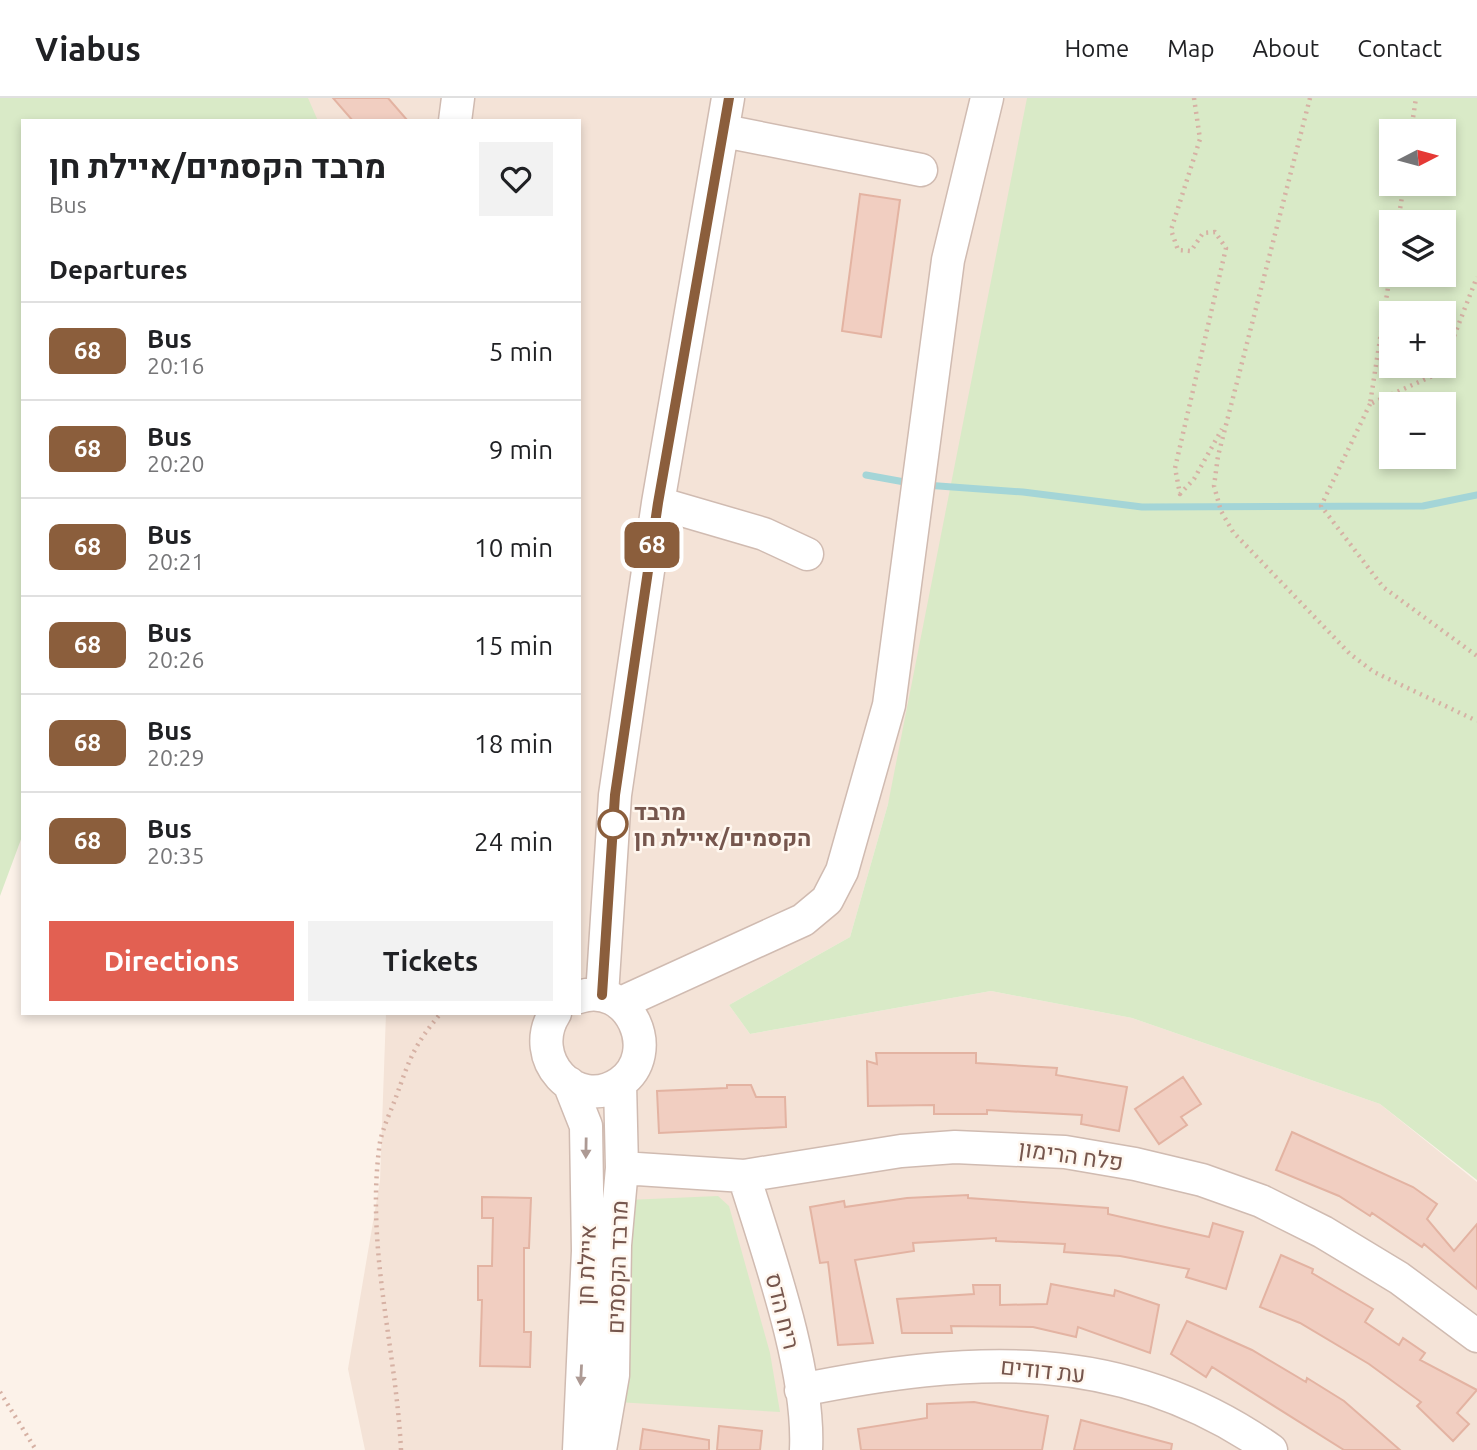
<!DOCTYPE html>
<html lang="en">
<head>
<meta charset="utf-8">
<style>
	body { margin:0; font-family:Ubuntu,Heebo,sans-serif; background:#f2f2f2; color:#202124; height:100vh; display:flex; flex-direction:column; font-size:26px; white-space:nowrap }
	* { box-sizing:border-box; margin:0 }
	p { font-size:23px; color:#757577 }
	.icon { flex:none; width:38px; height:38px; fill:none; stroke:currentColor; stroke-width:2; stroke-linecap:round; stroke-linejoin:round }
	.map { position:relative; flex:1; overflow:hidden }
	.drawer { position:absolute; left:21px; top:21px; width:560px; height:896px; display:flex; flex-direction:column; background:#fff; border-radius:0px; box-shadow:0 4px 10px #0003 }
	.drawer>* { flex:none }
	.badge { padding:0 14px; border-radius:10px; font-size:24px; line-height:46px }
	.needle { width:46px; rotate:84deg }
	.buttons { position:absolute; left:1379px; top:21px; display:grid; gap:14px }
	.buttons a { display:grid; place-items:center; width:77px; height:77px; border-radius:0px; background:#fff; box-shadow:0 4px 10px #0003; font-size:35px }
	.map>.badge { position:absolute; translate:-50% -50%; box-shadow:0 0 0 4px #fff }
	h2 { padding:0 28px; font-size:26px; line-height:63px }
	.round { display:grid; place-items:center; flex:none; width:74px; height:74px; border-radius:0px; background:#f2f2f2 }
	.headline { display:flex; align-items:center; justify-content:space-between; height:119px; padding:0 28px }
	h1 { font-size:33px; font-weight:700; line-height:52px }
	.primary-button { display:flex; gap:14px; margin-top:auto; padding:14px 28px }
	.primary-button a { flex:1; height:80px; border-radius:0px; background:#e26052; color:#fff; font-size:28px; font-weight:700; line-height:80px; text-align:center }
	.primary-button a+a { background:#f2f2f2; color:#202124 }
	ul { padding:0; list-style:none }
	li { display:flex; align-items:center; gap:21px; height:98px; padding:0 28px; border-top:2px solid #e0e0e0 }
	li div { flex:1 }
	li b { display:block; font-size:26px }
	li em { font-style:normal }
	li .badge { min-width:77px; font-weight:700; text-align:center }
	header { display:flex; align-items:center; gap:42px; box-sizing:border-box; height:98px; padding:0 35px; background:#fff; border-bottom:2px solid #e0e0e0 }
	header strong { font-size:33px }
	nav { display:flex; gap:38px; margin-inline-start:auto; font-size:24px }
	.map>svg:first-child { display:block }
</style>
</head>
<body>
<header>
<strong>Viabus</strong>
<nav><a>Home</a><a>Map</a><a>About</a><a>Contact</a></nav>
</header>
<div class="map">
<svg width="1477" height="1352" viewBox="0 0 1477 1352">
	<rect width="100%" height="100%" fill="#fcf2e9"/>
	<path fill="#f4e3d7" d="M 256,0 L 1128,0 L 888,706 L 850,839 L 729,907 L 750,936 L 991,893 L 1132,920 L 1380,1006 L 1477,1084 L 1477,1352 L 365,1352 L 348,1271 L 380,1083 L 386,915 L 579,915 L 579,23 L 255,23 Z"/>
	<path fill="#d9eac7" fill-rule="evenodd" d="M 0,0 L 308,0 L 318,23 L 23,23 L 23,736 L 0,798 Z
		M 1027,0 L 1477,0 L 1477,1082 L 1380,1006 L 1132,920 L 991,893 L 750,936 L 729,907 L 850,839 L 888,706 ZM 1391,33 L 1444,33 L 1444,86 L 1391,86 ZM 1391,124 L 1444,124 L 1444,177 L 1391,177 ZM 1444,215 L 1444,268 L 1391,268 L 1391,215 ZM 1391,306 L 1444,306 L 1444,359 L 1391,359 Z
		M 718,1098 L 729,1108 L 770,1255 L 780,1314 L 617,1304 L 627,1102 Z"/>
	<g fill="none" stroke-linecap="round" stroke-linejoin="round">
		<path stroke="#a4d5d7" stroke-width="7" d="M 866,377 L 910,385
			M 925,387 L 1023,394 L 1142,409 L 1423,408 L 1477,397"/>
	</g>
	<path fill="#f1cec1" stroke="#e3b3a2" stroke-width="2" d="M 333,0 L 388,0 L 408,23 L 353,23 Z
		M 860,96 L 900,102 L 881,239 L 842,233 Z
		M 876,955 L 976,955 L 976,965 L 1057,970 L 1056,977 L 1127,989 L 1119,1033 L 1081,1026 L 1082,1017 L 987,1012 L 987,1016 L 934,1016 L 934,1007 L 868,1008 L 867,963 L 877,966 Z
		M 1183,979 L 1201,1006 L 1181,1019 L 1187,1027 L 1159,1046 L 1135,1011 Z
		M 727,987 L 751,987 L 756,999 L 785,999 L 786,1029 L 659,1035 L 657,993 L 727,990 Z
		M 1292,1034 L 1413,1089 L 1437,1106 L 1427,1121 L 1454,1153 L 1477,1126 L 1477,1191 L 1424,1146 L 1422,1149 L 1372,1115 L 1370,1118 L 1339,1098 L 1276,1072 Z
		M 968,1097 L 968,1100 L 1108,1110 L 1108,1116 L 1209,1139 L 1213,1125 L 1243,1134 L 1226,1191 L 1186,1179 L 1189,1171 L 1120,1158 L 1064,1154 L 1065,1146 L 996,1143 L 996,1140 L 913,1145 L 914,1153 L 855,1162 L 873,1245 L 838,1247 L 828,1164 L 820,1165 L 810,1109 L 844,1103 L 845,1109 L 907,1100 Z
		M 482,1099 L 531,1100 L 529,1150 L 524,1150 L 524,1234 L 531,1234 L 530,1269 L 480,1268 L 482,1202 L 478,1202 L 478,1168 L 492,1168 L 493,1120 L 482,1120 Z
		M 1281,1157 L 1313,1171 L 1312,1175 L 1373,1211 L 1365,1224 L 1399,1247 L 1403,1240 L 1425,1255 L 1420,1262 L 1477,1292 L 1457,1315 L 1469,1326 L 1453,1343 L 1417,1308 L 1421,1304 L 1369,1266 L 1300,1225 L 1260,1209 Z
		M 1051,1186 L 1114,1198 L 1115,1192 L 1159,1207 L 1150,1255 L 1078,1229 L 1076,1239 L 1033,1229 L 951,1228 L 952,1235 L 902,1235 L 897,1201 L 974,1196 L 973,1187 L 1000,1187 L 1000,1207 L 1047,1206 Z
		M 1187,1223 L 1252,1252 L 1306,1284 L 1307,1280 L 1344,1303 L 1400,1352 L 1344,1352 L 1212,1269 L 1206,1279 L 1171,1256 Z
		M 974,1304 L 1048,1318 L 1042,1352 L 861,1352 L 858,1331 L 927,1320 L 927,1306 Z
		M 1081,1322 L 1172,1346 L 1171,1352 L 1074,1352 Z
		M 719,1328 L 762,1333 L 760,1352 L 717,1352 Z
		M 643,1331 L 709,1342 L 709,1352 L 640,1352 Z"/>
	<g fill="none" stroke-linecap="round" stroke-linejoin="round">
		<defs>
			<path id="minor" d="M 455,23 L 458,0
				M 724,33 L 921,72
				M 658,405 L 764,436 L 807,456
				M 602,897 L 615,697 L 658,405 L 728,0
				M 621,905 L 803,822 L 827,802 L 842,773 L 889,607 L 948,162 L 987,0
				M 555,915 C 526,960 576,1015 620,985 C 663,955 629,882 579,899
				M 569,985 L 586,1028 L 588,1153 L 579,1352
				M 622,1070 L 744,1078 L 901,1053 L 955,1049 L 1065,1054 L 1135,1066 L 1202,1082 L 1261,1103 L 1323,1134 L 1399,1180 L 1477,1238
				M 744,1078 C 768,1155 810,1272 806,1352
				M 801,1292 C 970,1258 1122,1247 1271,1352
				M 600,1352 L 613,1277 L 615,1147 L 622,1070 L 620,985"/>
		</defs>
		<use href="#minor" stroke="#d0bbb1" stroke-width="35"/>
		<path stroke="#d6b1a4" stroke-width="4.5" stroke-dasharray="2 5" stroke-linecap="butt" d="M 1194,0 L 1200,41 L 1171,132 L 1178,152 L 1191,153 L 1203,135 L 1215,134 L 1226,150 L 1175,370 L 1180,396 L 1194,381 L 1222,331
			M 1310,0 L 1218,358 L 1214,388 L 1221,413 L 1233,434 L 1350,556 L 1374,574 L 1477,623
			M 1411,33 L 1416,0
			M 1398,124 L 1404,86
			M 1391,170 L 1370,306 L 1439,275 L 1442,268
			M 1444,264 L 1477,179
			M 1370,306 L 1321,408 L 1383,489 L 1477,558
			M 0,1294 L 36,1352
			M 401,1352 C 396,1249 365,1148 380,1044 C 383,1029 391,1013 396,999 C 410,960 414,947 441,915"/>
		<use href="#minor" stroke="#fff" stroke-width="32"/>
	</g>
	<defs><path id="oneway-solid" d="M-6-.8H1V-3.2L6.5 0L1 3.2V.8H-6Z" transform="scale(1.75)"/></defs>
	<g fill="#ad9a94">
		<use href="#oneway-solid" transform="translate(586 1050) rotate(91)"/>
		<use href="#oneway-solid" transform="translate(581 1277) rotate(93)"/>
	</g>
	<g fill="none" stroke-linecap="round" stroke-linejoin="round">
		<defs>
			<path id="line" d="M 602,897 L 615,697 L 658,405 L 729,0"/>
		</defs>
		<use href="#line" stroke="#fff" stroke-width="16"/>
		<use href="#line" stroke="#8b5e3c" stroke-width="10"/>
	</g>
	<circle fill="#fff" stroke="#8b5e3c" stroke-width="3.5" cx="613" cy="726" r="14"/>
	<g text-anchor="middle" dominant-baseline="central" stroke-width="5" stroke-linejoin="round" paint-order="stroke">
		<g font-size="23" font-weight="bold" fill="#76564d" stroke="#fff7ef" text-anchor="start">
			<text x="634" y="713">מרבד<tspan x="634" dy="26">הקסמים/איילת חן</tspan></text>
		</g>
		<g font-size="23" fill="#76564d" stroke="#fff7ef">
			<text transform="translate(1071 1057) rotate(8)">פלח הרימון</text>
			<text transform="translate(586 1167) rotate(-88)">איילת חן</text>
			<text transform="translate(617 1169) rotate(-88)">מרבד הקסמים</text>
			<text transform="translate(783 1213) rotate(76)">ריח הדס</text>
			<text transform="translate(1043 1272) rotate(6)">עת דודים</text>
		</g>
	</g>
</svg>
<div class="buttons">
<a><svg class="needle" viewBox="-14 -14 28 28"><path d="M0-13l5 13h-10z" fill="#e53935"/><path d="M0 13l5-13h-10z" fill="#757577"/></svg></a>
<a><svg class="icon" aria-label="layers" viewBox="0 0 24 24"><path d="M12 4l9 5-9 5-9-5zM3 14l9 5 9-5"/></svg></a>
<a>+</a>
<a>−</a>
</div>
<b class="badge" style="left:652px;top:447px;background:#8b5e3c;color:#fff">68</b>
<section class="drawer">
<div class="headline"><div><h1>מרבד הקסמים/איילת חן</h1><p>Bus</p></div><a class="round"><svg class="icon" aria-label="heart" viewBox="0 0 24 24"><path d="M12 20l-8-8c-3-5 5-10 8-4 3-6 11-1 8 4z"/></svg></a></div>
<h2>Departures</h2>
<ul>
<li><span class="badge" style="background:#8b5e3c;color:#fff">68</span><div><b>Bus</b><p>20:16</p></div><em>5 min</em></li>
<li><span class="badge" style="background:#8b5e3c;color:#fff">68</span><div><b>Bus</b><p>20:20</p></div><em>9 min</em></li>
<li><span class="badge" style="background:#8b5e3c;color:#fff">68</span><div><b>Bus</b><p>20:21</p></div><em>10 min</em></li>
<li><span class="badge" style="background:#8b5e3c;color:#fff">68</span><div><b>Bus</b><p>20:26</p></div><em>15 min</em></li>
<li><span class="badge" style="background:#8b5e3c;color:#fff">68</span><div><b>Bus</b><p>20:29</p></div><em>18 min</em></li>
<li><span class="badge" style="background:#8b5e3c;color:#fff">68</span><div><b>Bus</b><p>20:35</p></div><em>24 min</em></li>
</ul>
<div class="primary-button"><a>Directions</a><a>Tickets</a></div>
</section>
</div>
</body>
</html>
